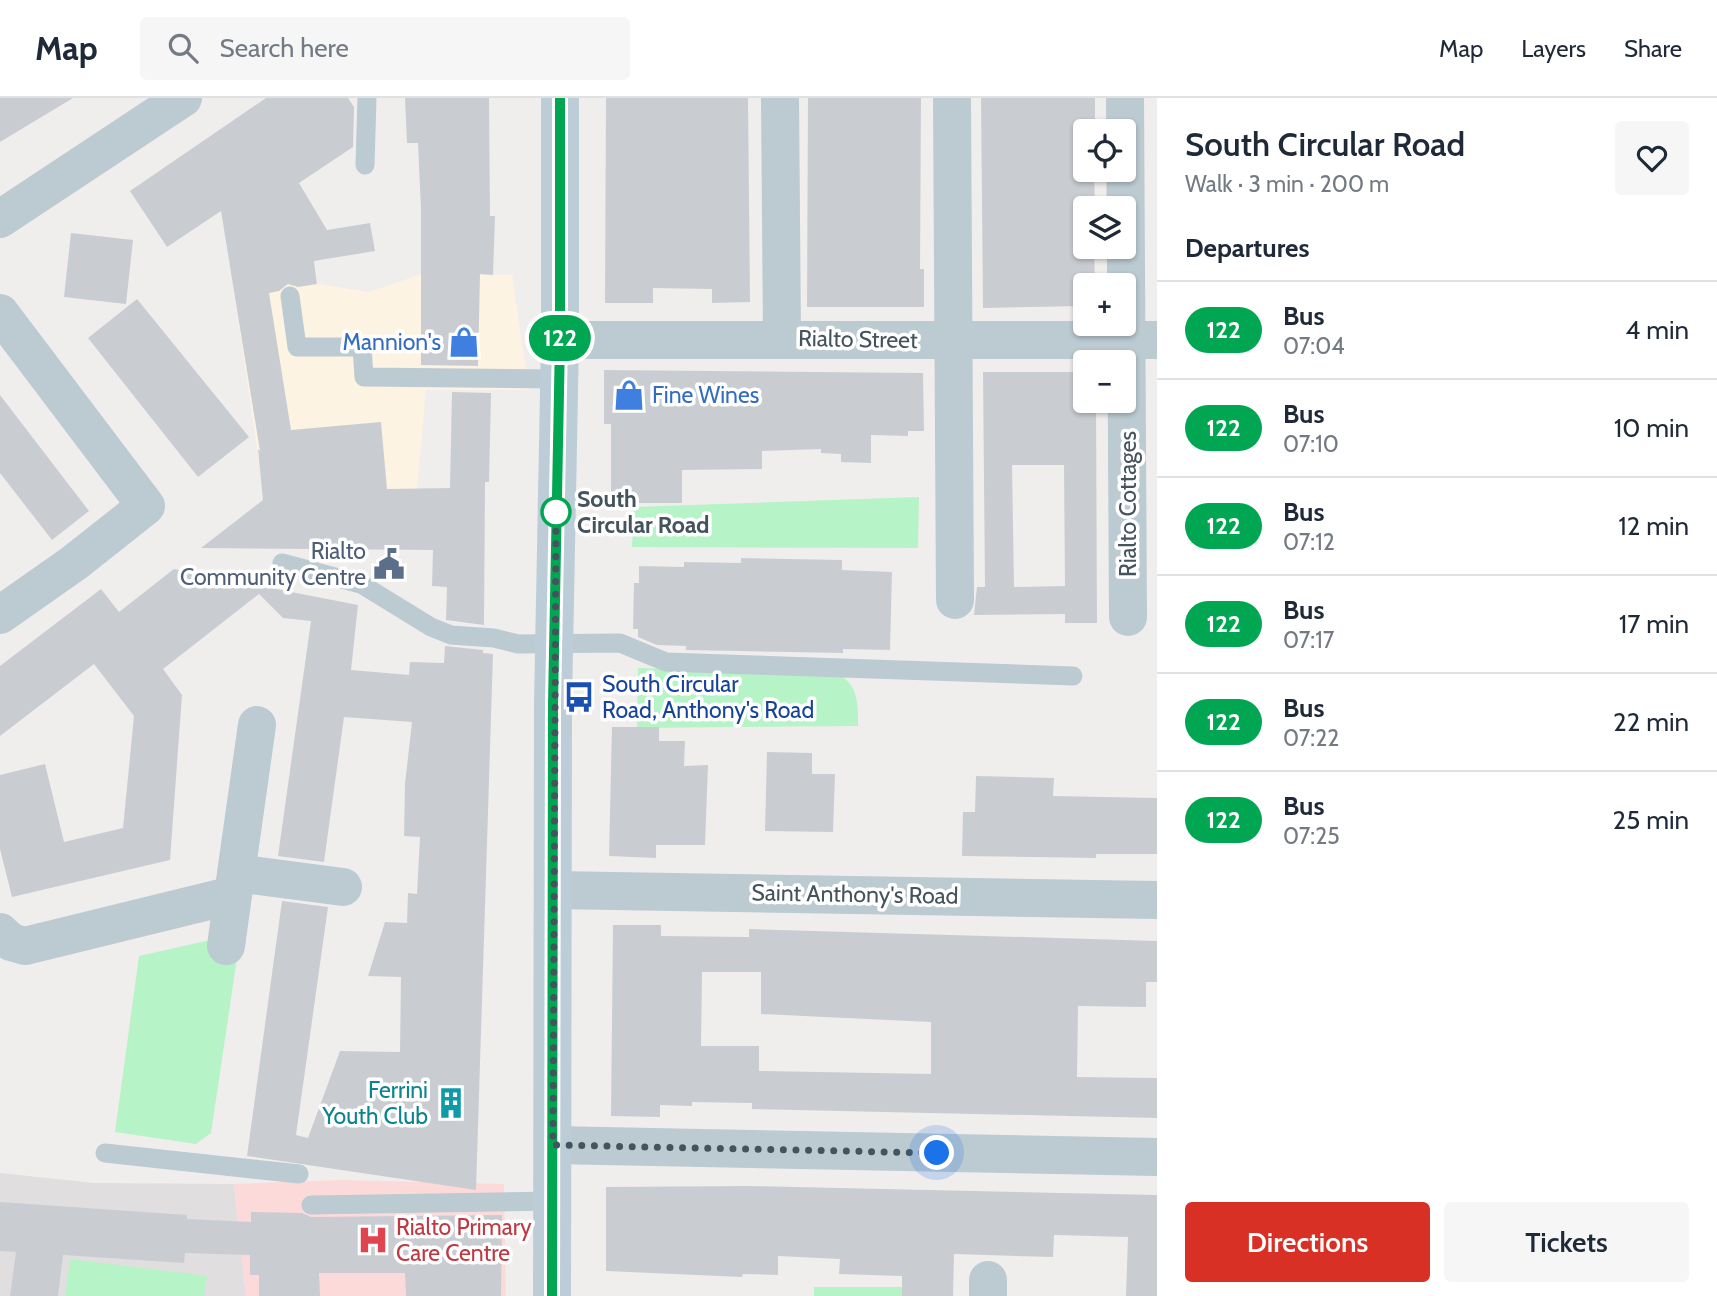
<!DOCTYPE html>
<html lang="en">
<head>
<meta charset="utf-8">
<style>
	body { margin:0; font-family:Cabin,sans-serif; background:#f6f6f7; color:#1f2937; height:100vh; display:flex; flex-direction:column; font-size:26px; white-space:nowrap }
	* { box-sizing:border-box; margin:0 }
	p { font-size:23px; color:#747a83 }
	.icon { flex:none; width:38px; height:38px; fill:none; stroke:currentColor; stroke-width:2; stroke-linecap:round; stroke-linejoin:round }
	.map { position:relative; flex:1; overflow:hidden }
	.sheet { display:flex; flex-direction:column; background:#fff; width:560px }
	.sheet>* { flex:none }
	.badge { padding:0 14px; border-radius:23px; font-size:24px; line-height:46px }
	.controls { position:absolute; left:1073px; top:21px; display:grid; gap:14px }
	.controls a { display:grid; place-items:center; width:63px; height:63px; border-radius:7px; background:#fff; box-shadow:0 2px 5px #0004; font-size:35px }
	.you { position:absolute; width:35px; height:35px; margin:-18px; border:5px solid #fff; border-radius:50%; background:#1a73e8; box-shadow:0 0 0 10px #1a73e833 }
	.map>.badge { position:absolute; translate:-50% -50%; box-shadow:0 0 0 4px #fff }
	h2 { padding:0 28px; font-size:26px; line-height:63px }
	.round { display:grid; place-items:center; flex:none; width:74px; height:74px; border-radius:7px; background:#f6f6f7 }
	.headline { display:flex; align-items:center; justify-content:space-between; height:119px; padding:0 28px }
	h1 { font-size:33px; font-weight:600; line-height:52px }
	.button { display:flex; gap:14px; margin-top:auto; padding:14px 28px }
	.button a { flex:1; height:80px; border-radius:7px; background:#d93025; color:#fff; font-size:28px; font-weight:600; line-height:80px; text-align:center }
	.button a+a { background:#f6f6f7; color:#1f2937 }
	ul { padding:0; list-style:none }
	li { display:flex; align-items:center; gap:21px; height:98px; padding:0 28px; border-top:2px solid #e0e1e3 }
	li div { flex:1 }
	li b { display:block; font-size:26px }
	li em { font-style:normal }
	li .badge { min-width:77px; font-weight:700; text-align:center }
	header { display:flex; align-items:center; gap:42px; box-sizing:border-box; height:98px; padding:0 35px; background:#fff; border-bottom:2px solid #e0e1e3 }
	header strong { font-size:33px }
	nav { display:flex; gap:38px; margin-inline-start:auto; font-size:24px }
	.search { width:490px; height:63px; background:#f6f6f7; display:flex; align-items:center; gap:18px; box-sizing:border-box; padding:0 24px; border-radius:7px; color:#747a83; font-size:26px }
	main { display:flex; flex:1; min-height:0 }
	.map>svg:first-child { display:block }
</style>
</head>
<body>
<header>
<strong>Map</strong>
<div class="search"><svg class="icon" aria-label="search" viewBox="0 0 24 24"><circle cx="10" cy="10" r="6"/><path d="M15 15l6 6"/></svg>Search here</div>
<nav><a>Map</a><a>Layers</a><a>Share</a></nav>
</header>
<main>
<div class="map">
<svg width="1157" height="1198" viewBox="0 0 1157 1198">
	<rect width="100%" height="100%" fill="#f0eded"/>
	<path fill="#fdf3e3" d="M 309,132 L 318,186 L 369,194 L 419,177 L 512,177 L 529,292 L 426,292 L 417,391 L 264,396 L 227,146 Z"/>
	<path fill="#e1dedf" d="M 0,1075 L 94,1085 L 234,1086 L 246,1198 L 0,1198 Z"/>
	<path fill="#fddada" d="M 340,1082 L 504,1086 L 506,1198 L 246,1198 L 234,1086 Z"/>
	<path fill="#b6f3c7" d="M 919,399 L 918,450 L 632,449 L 634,409 Z
		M 638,570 L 837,576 C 859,586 858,607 858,628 L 637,630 Z
		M 215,841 L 237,860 L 211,1035 L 196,1046 L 115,1034 L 139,858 Z
		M 70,1161 L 207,1178 L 204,1198 L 65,1198 Z
		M 814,1189 L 902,1189 L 902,1198 L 814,1198 Z"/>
	<path fill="#c9cdd2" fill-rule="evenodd" d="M 0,0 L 73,0 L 0,44 Z
		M 266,0 L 348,0 L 354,9 L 353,49 L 299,85 L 327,132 L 370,125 L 375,153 L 314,163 L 317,186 L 298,189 L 288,186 L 279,193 L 269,195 L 291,332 L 381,324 L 387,391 L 450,390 L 452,294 L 491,295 L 489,384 L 485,384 L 484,527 L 446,522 L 447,489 L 432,488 L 433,452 L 201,450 L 263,402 L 258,351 L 260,353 L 221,113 L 167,149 L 130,93 Z
		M 405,0 L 489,0 L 490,118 L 495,118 L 493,177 L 480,176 L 478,268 L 421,267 L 421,111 L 418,45 L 407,45 Z
		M 606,0 L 748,0 L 750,204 L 712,205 L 712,191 L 653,190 L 653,205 L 605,205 Z
		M 808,0 L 921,0 L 920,171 L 924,171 L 924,209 L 807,209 Z
		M 981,0 L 1095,0 L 1095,33 L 1085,33 L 1085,72 L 1094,72 L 1095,110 L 1085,110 L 1085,149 L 1094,149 L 1095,187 L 1085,187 L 1085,208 L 983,210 Z
		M 71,135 L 133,142 L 126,206 L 64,199 Z
		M 137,201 L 249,339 L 198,379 L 88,240 Z
		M 604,272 L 923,275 L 924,333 L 908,333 L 908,338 L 871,337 L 871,365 L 841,364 L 841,356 L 821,355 L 821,351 L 762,353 L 762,371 L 682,372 L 682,405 L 611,405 L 611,326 L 604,326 Z
		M 983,274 L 1085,274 L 1085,303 L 1096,303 L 1097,525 L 1065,525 L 1065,516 L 974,517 L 977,489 L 985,489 ZM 1012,367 L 1064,367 L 1065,488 L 1014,489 Z
		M 0,297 L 89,413 L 52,442 L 0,375 Z
		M 741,460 L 842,462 L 842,472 L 892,474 L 890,552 L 843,551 L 843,555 L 686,552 L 686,548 L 657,547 L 638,539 L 638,531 L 633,531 L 634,485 L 639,485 L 639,468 L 684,469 L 684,464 L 741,465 Z
		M 174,471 L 358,507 L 351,572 L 409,577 L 410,564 L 444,565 L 445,548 L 483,552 L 483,555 L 493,556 L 476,1092 L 247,1058 L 282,803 L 328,809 L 296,1037 L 308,1040 L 340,953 L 400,954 L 401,879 L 368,878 L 385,824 L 407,825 L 408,795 L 417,796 L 420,739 L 404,738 L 405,686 L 412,624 L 344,619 L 324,764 L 278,758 L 311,523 L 283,520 L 259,496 L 163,571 L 182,597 L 170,762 L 12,799 L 0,751 L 0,677 L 45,666 L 64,744 L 123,730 L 134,618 L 94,566 L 0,638 L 0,568 L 101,491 L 119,514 Z
		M 612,629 L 659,629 L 659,643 L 685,643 L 684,668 L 708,667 L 705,747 L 656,747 L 656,760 L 609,758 Z
		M 767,654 L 812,655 L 812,676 L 835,676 L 833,734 L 765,733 Z
		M 976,678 L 1054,680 L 1053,698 L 1157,700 L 1157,756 L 1096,756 L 1096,760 L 962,758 L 963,714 L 975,714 Z
		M 613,827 L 661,827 L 661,838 L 749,839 L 749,831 L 1157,843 L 1157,884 L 1146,884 L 1146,909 L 1078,908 L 1077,979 L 1157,980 L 1157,1020 L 752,1011 L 752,1005 L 692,1004 L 692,1008 L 660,1007 L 660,1019 L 611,1018 ZM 702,874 L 761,874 L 761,916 L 931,924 L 931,976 L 759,973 L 759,948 L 701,948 Z
		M 747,1088 L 1157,1097 L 1157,1198 L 1126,1198 L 1128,1139 L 1054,1137 L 1053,1159 L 954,1156 L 953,1198 L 902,1198 L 902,1178 L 839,1176 L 840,1161 L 778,1158 L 778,1177 L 743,1176 L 742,1179 L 606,1173 L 606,1089 Z
		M 0,1104 L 187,1117 L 187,1121 L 251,1124 L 251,1114 L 302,1115 L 311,1119 L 502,1117 L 501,1198 L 406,1198 L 405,1175 L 319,1175 L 320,1198 L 259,1198 L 259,1177 L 250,1177 L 250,1157 L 185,1155 L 184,1165 L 63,1157 L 58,1198 L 10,1198 L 16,1154 L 0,1153 Z"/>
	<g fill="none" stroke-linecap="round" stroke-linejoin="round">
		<path stroke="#bccad1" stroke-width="19" d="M 365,67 L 367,0
			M 290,198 L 297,249 L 362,249 L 364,279 L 558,281
			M 282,465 L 361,486 L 431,529 L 451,537 L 494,540 L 518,546 L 620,545 L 666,564 L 1073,578
			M 105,1055 L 299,1076
			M 311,1107 L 553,1103"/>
		<path stroke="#bccad1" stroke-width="38" d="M 780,0 L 782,240
			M 952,0 L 955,502
			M 1125,0 L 1128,519
			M 0,121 L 183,0
			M 0,215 L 146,408 L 74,465 L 0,517
			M 560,242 L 1157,242
			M 236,775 L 343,789
			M 553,792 L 1157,802
			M 0,834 L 11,844 L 25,848 L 233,797 L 257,627
			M 226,848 L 233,797
			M 553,1047 L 1157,1059
			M 988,1198 L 988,1182"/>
		<path stroke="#bdcdd8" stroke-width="38" d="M 552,1198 L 553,606 L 560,242 L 560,0"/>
	</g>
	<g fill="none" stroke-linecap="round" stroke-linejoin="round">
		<defs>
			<path id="line" d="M 552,1198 L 553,606 L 560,242 L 560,0"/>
		</defs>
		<use href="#line" stroke="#fff" stroke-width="16"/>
		<use href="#line" stroke="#00a651" stroke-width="10"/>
		<path stroke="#44535c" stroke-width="7" stroke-dasharray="0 12.6" d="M 556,414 L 556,411 L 553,1047 L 937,1055"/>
	</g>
	<defs>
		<symbol id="shop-bare" viewBox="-9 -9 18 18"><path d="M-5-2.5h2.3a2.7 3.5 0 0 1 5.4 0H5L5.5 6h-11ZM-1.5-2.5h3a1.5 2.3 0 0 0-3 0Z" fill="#3f7fe0" stroke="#fff" stroke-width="2.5" paint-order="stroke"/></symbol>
		<symbol id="civic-bare" viewBox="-9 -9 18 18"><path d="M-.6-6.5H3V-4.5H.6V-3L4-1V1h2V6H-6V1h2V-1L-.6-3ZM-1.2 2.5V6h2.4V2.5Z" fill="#5c6f8a" stroke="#fff" stroke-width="2.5" paint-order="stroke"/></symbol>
		<symbol id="bus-bare" viewBox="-9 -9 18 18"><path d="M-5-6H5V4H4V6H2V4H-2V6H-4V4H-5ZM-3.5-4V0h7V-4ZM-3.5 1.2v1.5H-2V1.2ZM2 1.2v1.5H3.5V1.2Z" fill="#1a4fb4" stroke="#fff" stroke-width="2.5" paint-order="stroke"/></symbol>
		<symbol id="building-bare" viewBox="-9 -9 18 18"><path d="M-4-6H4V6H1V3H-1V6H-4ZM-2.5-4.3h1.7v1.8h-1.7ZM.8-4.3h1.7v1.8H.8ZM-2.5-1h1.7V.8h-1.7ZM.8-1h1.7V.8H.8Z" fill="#0f9aa8" stroke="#fff" stroke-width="2.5" paint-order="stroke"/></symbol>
		<symbol id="hospital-bare" viewBox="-9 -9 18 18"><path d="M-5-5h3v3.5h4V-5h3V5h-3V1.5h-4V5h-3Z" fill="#e0444e" stroke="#fff" stroke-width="2.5" paint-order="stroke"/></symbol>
	</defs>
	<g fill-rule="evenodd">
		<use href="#shop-bare" x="442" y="222" width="44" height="44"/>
		<use href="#shop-bare" x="607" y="275" width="44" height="44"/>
		<use href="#civic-bare" x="367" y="444" width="44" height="44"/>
		<use href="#bus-bare" x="557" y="577" width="44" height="44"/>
		<use href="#building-bare" x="429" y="983" width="44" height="44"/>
		<use href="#hospital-bare" x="351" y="1120" width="44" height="44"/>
	</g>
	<circle fill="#fff" stroke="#00a651" stroke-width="3.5" cx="556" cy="414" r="14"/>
	<g text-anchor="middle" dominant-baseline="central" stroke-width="7" stroke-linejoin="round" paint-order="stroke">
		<g font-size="23" fill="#44535c" stroke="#fff">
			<text transform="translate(858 241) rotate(1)">Rialto Street</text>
			<text transform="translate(1128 406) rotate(-90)">Rialto Cottages</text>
			<text transform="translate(855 796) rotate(1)">Saint Anthony's Road</text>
		</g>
		<g font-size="23" fill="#366cbe" stroke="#fff" text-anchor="end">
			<text x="441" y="244">Mannion's</text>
			<text x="652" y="297" text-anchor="start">Fine Wines</text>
		</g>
		<g font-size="23" font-weight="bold" fill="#44535c" stroke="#fff" text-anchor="start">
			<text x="577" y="401">South<tspan x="577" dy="26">Circular Road</tspan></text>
		</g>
		<g font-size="23" fill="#4e5e75" stroke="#fff" text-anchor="end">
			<text x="366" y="453">Rialto<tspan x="366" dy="26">Community Centre</tspan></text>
		</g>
		<g font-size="23" fill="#164399" stroke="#fff" text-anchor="start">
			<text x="602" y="586">South Circular<tspan x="602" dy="26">Road, Anthony's Road</tspan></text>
		</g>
		<g font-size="23" fill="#0d838f" stroke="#fff" text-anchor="end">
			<text x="428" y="992">Ferrini<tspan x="428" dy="26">Youth Club</tspan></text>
		</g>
		<g font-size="23" fill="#be3a42" stroke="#fff" text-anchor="start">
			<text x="396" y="1129">Rialto Primary<tspan x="396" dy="26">Care Centre</tspan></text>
		</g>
	</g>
</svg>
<div class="controls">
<a><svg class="icon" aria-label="locate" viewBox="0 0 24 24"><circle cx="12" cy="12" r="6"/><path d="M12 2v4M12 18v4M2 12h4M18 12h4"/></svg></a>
<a><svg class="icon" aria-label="layers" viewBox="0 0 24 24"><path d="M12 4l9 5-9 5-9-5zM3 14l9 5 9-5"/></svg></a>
<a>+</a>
<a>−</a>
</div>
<div class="you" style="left:937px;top:1055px"></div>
<b class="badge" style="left:560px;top:240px;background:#00a651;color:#fff">122</b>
</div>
<section class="sheet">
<div class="headline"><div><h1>South Circular Road</h1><p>Walk · 3 min · 200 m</p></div><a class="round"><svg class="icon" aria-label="heart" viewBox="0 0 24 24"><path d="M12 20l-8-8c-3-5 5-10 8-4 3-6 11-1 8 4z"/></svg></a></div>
<h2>Departures</h2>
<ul>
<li><span class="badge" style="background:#00a651;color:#fff">122</span><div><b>Bus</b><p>07:04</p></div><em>4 min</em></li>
<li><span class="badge" style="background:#00a651;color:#fff">122</span><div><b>Bus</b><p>07:10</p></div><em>10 min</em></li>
<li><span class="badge" style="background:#00a651;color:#fff">122</span><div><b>Bus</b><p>07:12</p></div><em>12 min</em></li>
<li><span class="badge" style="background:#00a651;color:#fff">122</span><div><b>Bus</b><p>07:17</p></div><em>17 min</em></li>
<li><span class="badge" style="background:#00a651;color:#fff">122</span><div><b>Bus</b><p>07:22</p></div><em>22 min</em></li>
<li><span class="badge" style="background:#00a651;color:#fff">122</span><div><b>Bus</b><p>07:25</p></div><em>25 min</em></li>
</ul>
<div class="button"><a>Directions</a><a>Tickets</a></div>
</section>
</main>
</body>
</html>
